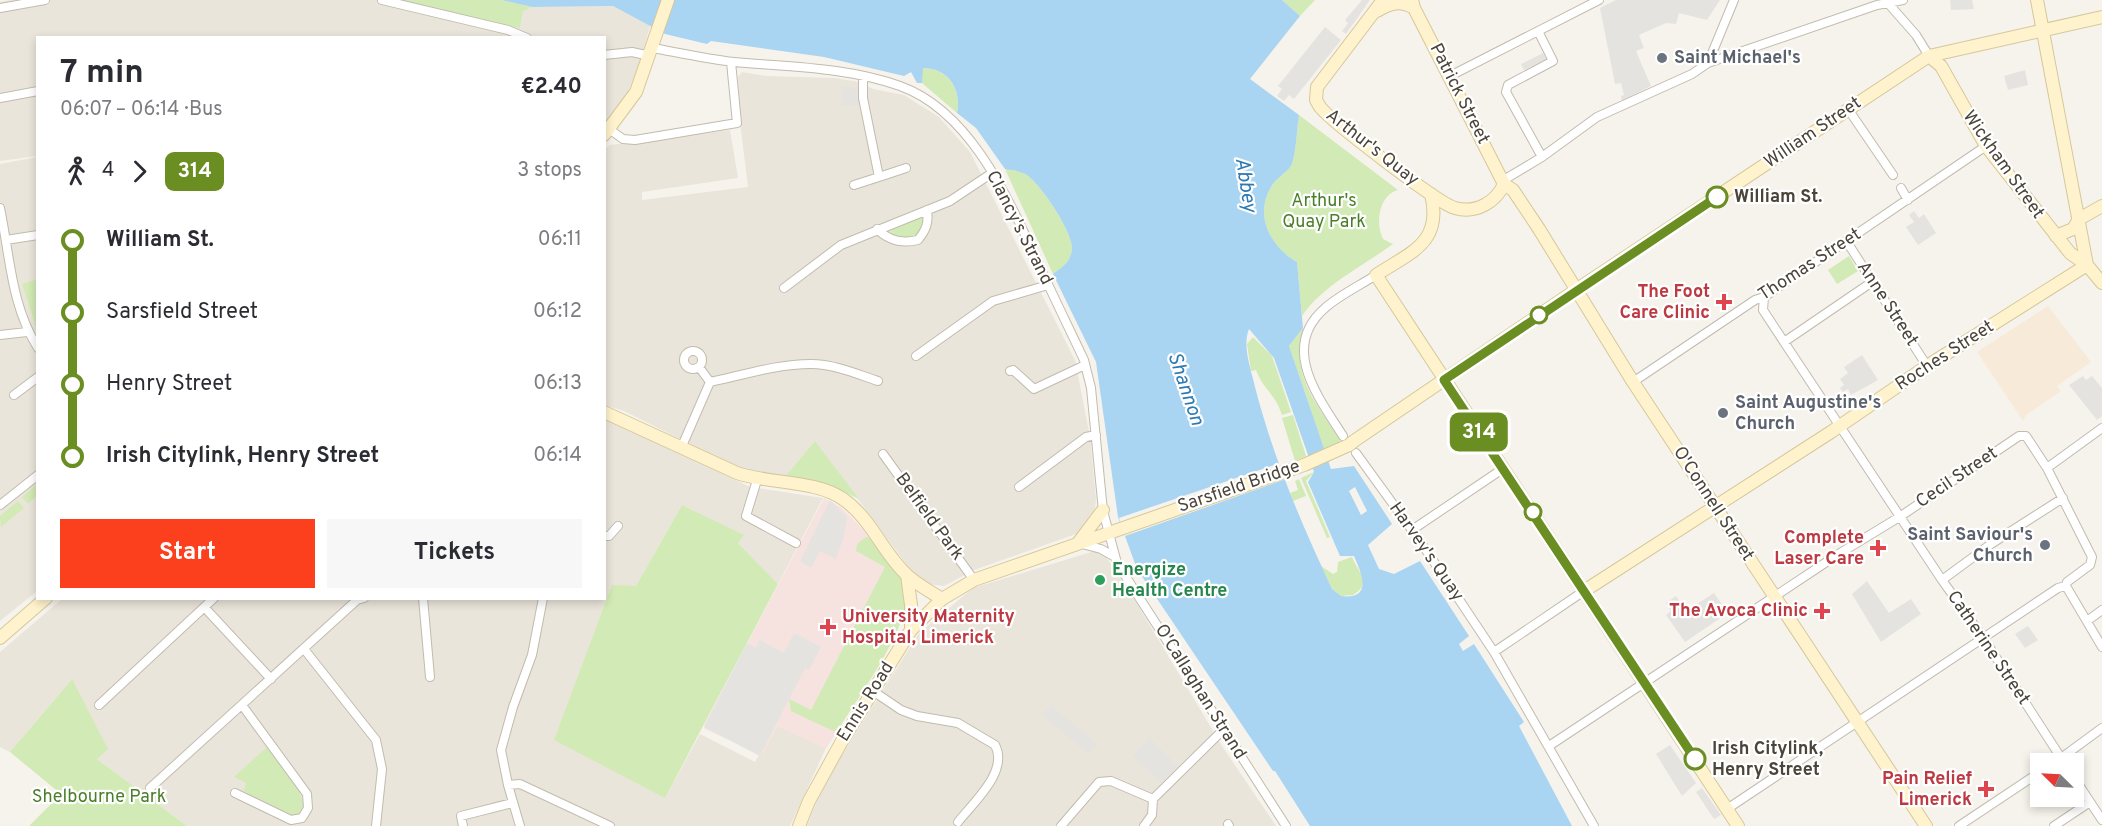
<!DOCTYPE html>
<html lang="en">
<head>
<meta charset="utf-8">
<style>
	body { margin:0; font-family:Overpass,sans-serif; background:#f7f7f7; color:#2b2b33; height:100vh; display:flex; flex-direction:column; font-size:22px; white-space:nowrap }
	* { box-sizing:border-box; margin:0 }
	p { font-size:20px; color:#7c7c81 }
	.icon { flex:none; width:33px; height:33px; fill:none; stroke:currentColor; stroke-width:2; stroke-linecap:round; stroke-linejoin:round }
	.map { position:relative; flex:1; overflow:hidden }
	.drawer { position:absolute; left:36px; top:36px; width:570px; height:564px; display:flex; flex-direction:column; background:#fff; border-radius:0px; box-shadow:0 3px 9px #0003 }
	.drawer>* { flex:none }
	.badge { padding:0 12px; border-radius:9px; font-size:21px; line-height:39px }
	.needle { width:39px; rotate:294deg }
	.buttons { position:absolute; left:2030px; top:753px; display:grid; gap:12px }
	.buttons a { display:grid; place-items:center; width:54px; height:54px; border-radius:0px; background:#fff; box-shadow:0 3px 9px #0003; font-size:30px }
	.map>.badge { position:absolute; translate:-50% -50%; box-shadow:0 0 0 3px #fff }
	.legs { display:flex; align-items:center; gap:9px; height:66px; padding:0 24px; font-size:20px }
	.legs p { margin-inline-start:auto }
	.headline { display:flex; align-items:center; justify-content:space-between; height:102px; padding:0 24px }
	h1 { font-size:33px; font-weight:700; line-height:45px }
	.action { display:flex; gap:12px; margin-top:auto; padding:12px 24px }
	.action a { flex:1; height:69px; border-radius:0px; background:#fc3f1d; color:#fff; font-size:24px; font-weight:700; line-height:69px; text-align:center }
	.action a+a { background:#f7f7f7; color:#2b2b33 }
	ul { padding:0 24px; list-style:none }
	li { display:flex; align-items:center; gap:21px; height:72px; font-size:22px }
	li i { display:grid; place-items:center; width:9px; height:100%; margin:0 8px; background:currentColor }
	li i::after { content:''; width:15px; height:15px; margin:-8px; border:4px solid; border-radius:50%; background:#fff }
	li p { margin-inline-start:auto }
	li:first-child i { background:linear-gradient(#0000 50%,currentColor 0) }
	li:last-child i { background:linear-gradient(currentColor 50%,#0000 0) }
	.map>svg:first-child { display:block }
</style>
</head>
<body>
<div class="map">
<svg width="2102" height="826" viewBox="0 0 2102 826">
	<rect width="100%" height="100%" fill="#f6f3ec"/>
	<path fill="#eae5da" d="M 11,0 L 397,0 L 520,27 L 523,10 L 532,7 L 613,6 L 650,26 L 639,65 L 627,94 L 605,125 L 604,38 L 38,38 L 37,156 L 0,161 L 0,2 Z
		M 742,72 L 766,76 L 834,78 L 859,82 L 873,89 L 904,95 L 939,117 L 970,152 L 1075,360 L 1090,437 L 1096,499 L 1095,508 L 1085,528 L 1076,534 L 974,570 L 944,586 L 928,584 L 915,576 L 815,441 L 783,479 L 740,469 L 624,411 L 605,405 L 605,149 L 610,145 L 730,130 L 738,178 L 642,192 L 642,200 L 748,187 L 740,122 L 738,77 Z
		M 37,157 L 37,279 L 22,284 L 37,331 L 37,591 L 0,621 L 0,164 Z
		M 605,419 L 750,487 L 823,498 L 778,584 L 738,543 L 743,535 L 682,505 L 636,586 L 665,798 L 700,734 L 755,762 L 776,725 L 826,748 L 790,826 L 187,826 L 97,759 L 71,680 L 10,752 L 0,747 L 0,652 L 62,599 L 604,598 Z
		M 1101,549 L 1137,604 L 1222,746 L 1276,826 L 807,826 L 823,785 L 919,633 L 973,588 Z"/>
	<path fill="#f7ead8" d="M 2048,306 L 2091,362 L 2057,386 L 2061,391 L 2026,415 L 2023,421 L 1977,352 Z"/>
	<path fill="#f6e3e0" d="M 824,498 L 841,507 L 873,539 L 901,577 L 897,632 L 826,749 L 778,726 L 762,755 L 705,729 L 704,725 Z"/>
	<path fill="#d2eab5" d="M 397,0 L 501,0 L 532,7 L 523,11 L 520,28 Z
		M 1282,0 L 1315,0 L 1300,16 Z
		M 922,68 C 948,68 962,89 957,113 L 922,83 Z
		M 1299,115 L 1398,190 C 1379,195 1375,223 1383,239 L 1393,244 C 1363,266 1323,285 1302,316 L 1297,262 C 1270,247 1254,216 1271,187 C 1276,178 1285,174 1291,166 C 1296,157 1297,127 1299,115 Z
		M 1005,169 C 1011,170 1021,171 1027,175 C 1041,185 1073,232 1072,249 C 1071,262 1062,267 1053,274 Z
		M 920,218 L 924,219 L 916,237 L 906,240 L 891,235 L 892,229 Z
		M 1849,256 L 1858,271 L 1837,284 L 1828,270 Z
		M 37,279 L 38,279 L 37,331 L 22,284 Z
		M 1303,328 C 1303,338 1299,349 1300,360 C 1302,389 1325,417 1340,439 L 1339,443 L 1324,449 L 1289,346 Z
		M 1253,337 L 1272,356 L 1291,412 L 1282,415 C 1275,393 1264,391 1256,370 L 1251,371 L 1247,344 Z
		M 1293,415 L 1306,456 L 1295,461 L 1282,418 Z
		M 815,441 L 859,499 L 827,484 L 783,479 Z
		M 1314,472 L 1306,481 L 1330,537 L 1327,538 L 1301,478 Z
		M 1299,479 L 1306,496 L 1293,501 L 1290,493 L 1298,490 L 1295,481 Z
		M 37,484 L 37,496 L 28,504 L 22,497 Z
		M 18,501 L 24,508 L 1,527 L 0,516 Z
		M 682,505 L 744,535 L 738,543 L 778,584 L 665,798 L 554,740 L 612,585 L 636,586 Z
		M 866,537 L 873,539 C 885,555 905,573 906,594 C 909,629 858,697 839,729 L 833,731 L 791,711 L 789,699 L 811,710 L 885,567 L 856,551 L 857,544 Z
		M 1352,557 C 1358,572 1373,583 1353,595 L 1341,596 L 1332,589 L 1321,566 L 1333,574 L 1337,572 L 1338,562 Z
		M 72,679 L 108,749 L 97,759 L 187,826 L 29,826 L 61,794 L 10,752 Z
		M 267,747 L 298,789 L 304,805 L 298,815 L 292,815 L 247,793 L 244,791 L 246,783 L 234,777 Z"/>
	<path fill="#e5e3e0" d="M 1362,0 L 1370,0 L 1346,34 L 1342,31 L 1348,23 L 1345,20 Z
		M 1616,0 L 1720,0 L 1707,20 L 1679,13 L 1676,24 L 1666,23 L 1639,35 L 1644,48 L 1636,51 L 1651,86 L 1622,101 L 1621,96 L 1624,95 L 1621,83 L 1615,84 L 1600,8 Z
		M 1950,0 L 1972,0 L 1974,9 L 1951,10 Z
		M 1325,27 L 1341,40 L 1294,99 L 1289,95 L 1284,101 L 1277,96 L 1282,89 L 1278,86 Z
		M 1543,53 L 1546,59 L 1524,70 L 1521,64 Z
		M 2025,70 L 2028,85 L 2008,90 L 2004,76 Z
		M 842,86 L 862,89 L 863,105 L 840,106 Z
		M 1914,211 L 1919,218 L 1924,214 L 1936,233 L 1918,245 L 1906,227 L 1914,222 L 1909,215 Z
		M 1862,355 L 1878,380 L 1851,395 L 1848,389 L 1843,392 L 1840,388 L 1844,385 L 1840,379 L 1848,373 L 1844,367 Z
		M 2083,376 L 2086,380 L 2092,376 L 2102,388 L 2102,416 L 2097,420 L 2069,385 Z
		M 830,500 L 847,517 L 844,536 L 836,559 L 820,551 L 811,568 L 800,561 Z
		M 1867,581 L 1889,613 L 1911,599 L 1921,614 L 1881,642 L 1852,594 Z
		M 1714,593 L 1728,613 L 1685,642 L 1666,615 L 1671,611 L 1666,603 L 1676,596 L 1686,611 Z
		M 2028,626 L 2038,640 L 2025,648 L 2015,634 Z
		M 794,633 L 821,647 L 809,670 L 805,668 L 760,756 L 704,727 L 747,643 L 756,648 L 760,640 L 784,653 Z
		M 1051,705 L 1097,744 L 1088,754 L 1042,715 Z
		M 1149,738 L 1178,766 L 1161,783 L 1133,756 Z
		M 1670,745 L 1696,783 L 1682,796 L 1656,754 Z
		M 1702,788 L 1721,815 L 1714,819 L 1696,792 Z"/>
	<path fill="#a9d4f2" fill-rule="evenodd" d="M 501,0 L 1282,0 L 1300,16 L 1250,79 L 1299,115 C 1297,127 1296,157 1291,166 C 1285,174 1276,178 1271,187 C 1254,215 1270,247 1297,262 L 1303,328 L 1289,346 L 1331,469 L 1354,466 L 1392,524 L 1368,545 L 1379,569 L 1394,574 L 1420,561 L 1469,636 L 1459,644 L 1463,651 L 1474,644 L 1524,722 L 1519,726 L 1572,826 L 1310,826 L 1275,771 L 1273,771 L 1137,569 L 1118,517 L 1096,362 L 1053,274 C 1062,267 1071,262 1072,249 C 1073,232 1041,185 1027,175 C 1021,171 1011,170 1005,169 L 976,128 L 957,113 C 962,89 948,68 923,68 L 922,83 L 917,83 L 911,72 L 904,76 L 824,57 L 711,41 L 707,44 L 665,34 L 613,6 L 532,7 ZM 1249,329 L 1274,358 L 1314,472 L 1308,482 L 1340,556 L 1354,556 C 1361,572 1374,600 1341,596 L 1332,589 C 1300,520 1274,460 1255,387 C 1251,369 1242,346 1249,329 Z"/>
	<path fill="#f6f3ec" d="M 1280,463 L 1286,479 L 1125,536 L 1119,518 Z
		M 1355,487 L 1367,511 L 1361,515 L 1349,491 Z"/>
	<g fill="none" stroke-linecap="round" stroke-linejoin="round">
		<defs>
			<path id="street" d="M 382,0 L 508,30 L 527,38
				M 1887,2 L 1916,35 L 1929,56
				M 0,8 L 45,0
				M 1538,31 L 1553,61 L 1508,85 L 1506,92 L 1542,157
				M 653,48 C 680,53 707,59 734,62 C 789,67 848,67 900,86 C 973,112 1011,205 1041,269 C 1055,300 1070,330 1084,360 L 1091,388 L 1103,511 L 1117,563 L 1286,826
				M 604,55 L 632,52 L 650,56
				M 1708,63 L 1734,0
				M 1450,76 L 1599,0
				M 0,98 L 38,91
				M 1848,109 L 1893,175
				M 609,129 L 623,139 L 635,140 L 737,123 L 731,62
				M 879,177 L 906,168
				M 1502,181 L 1542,157 L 1597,117 L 1692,74 L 1708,63 L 1877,5 L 1903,0
				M 854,185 L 879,177 L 863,98 L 863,77
				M 1901,188 L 1908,200
				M 0,208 C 10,256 11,306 38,348
				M 877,229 C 889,241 902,244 918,240 C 926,230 929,223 927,210
				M 6,240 L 38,235
				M 1847,242 L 1927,366
				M 784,288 L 841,245 L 950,201 L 992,173
				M 1764,297 L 1763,310 L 1788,348 L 1942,580 L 1984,639 L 2065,764
				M 0,335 L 27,332
				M 1784,342 L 1872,282
				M684 360a9 9 0 1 1 18 0a9 9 0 1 1-18 0Z
				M 916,356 L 993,301 L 1048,285
				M 1010,371 L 1013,370 L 1034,389 L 1085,365
				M 710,382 C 743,375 777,364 811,364 C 834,364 857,374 878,381
				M 1633,382 L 1755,300 L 1764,297 L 1986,146
				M 14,395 L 38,377
				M 1343,436 C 1319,398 1279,348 1325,308 C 1340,295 1359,286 1376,275
				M 682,446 L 710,382 L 699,367
				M 1356,453 L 1422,544 L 1494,652 L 1594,826
				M 883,454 L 974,580
				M 2047,468 L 2102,428
				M 757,480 L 746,516 L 796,543
				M 1019,487 L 1086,437 L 1096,435
				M 0,505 L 38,475
				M 1412,530 L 1504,468
				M 604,536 L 609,536 L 618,526
				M 1082,544 L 1101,549 L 1115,557
				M 1942,580 L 1991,544 L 2063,498
				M 2066,586 L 2102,647
				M 423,598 L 430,677
				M 205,608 L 271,679
				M 2087,621 L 2102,610
				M 304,649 L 376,740 L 382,769 L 376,826
				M 1494,652 L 1584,591
				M 873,691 L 901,710 L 917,716 L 958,723 L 995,745 C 1009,771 974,802 958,822
				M 99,705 L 214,598
				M 1549,746 L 1837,555 L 1901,516 L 2019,436 L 2026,436 L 2047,468 L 2092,557 L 2090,565 L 2067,582 L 2066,586
				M 2053,764 L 2102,728
				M 2073,776 L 2102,820
				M 508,785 L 520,784 L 610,826
				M 150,788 L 357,600 L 364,598
				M 235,793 L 291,820 L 302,818 L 308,808 L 307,794 L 242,705
				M 1727,809 L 2058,588 L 2066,586
				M 1228,824 L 1229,826
				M 463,826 L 461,816 L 512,803
				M 520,826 L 508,785 L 501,750 L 513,707 L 532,655 L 543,598
				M 1061,826 L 1099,782 L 1111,781 L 1153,799
				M 1144,826 L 1152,815 L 1153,799 L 1223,730
				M 1959,826 L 2040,772
				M 2054,826 L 2090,802"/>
			<path id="secondary" d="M 1383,0 L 1317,87 L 1316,100 L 1320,107 C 1332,122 1439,204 1455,208 C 1476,214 1496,202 1504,184
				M 1412,0 L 1414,8 L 1504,184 L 1513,190 L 1539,229 L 1633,382 L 1926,826
				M 2037,0 L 2087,265
				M 1377,11 C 1390,3 1400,0 1414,8
				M 1929,56 L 1941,66 L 1986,146 L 2070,253 L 2087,265 L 2102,283
				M 604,135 L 636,92 L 668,0
				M 1431,194 C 1443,243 1411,252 1376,275 L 1738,826
				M 2079,219 L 2102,206
				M 2056,236 L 2073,229 L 2079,219
				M 604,412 L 737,473 C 769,484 816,480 843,499 C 872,519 883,554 908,576 C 918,585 931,592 942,599
				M 1354,441 L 1576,290 L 1929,56 L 2102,17
				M 1078,543 L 1103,510
				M 907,575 L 911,605 L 911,630
				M 1584,591 L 1831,432 L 1927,366 L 2087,265
				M 0,638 L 46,598
				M 799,826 L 809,801 L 842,741 L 911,630 L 942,599 L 974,580 L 1304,465 L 1349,445"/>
		</defs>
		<use href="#street" stroke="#c2bbae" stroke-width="10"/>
		<use href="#secondary" stroke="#d6c79b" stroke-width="14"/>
		<use href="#street" stroke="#fff" stroke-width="8"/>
		<use href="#secondary" stroke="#fff3cd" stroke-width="12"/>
		<defs>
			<path id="secondary-bridge" d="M 1349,445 L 1354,441"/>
		</defs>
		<use href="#secondary-bridge" stroke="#d6c79b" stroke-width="14" stroke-linecap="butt"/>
		<use href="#secondary-bridge" stroke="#fff3cd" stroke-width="12"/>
	</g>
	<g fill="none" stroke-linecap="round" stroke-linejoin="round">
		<defs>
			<path id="line-1" d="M 1695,759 L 1444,380 L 1717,197"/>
		</defs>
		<use href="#line-1" stroke="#fff" stroke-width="14"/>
		<use href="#line-1" stroke="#6b8e23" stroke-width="9"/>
	</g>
	<g fill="#6b7280" stroke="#fff" stroke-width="2">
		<circle cx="1662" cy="58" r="6"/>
		<circle cx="1723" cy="413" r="6"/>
		<circle cx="2045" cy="545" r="6"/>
	</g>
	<g fill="#fff" stroke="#6b8e23" stroke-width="3">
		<circle cx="1717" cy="197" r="10"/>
		<circle cx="1539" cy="315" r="8"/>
		<circle cx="1533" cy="512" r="8"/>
		<circle cx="1695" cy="759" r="10"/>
	</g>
	<g fill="#e0444e" stroke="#fff" stroke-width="2">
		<path d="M1721 293h6v6h6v6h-6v6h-6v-6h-6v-6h6z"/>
		<path d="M1875 539h6v6h6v6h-6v6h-6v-6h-6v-6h6z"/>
		<path d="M1819 602h6v6h6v6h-6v6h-6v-6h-6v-6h6z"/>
		<path d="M825 618h6v6h6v6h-6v6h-6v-6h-6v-6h6z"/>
		<path d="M1983 780h6v6h6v6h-6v6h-6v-6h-6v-6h6z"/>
	</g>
	<circle fill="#2e9e5b" stroke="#fff" stroke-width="2" cx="1100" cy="580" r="6"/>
	<g text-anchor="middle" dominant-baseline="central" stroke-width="4.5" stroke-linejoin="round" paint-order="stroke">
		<g font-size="18" font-weight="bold" fill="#5b616d" stroke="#fff" text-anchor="start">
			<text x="1674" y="58">Saint Michael's</text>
			<text x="1735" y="403">Saint Augustine's<tspan x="1735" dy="21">Church</tspan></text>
			<text x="2033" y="535" text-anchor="end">Saint Saviour's<tspan x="2033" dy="21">Church</tspan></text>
		</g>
		<g font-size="18" fill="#4b4439" stroke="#fff">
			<text transform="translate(1459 94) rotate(63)">Patrick Street</text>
			<text transform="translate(1813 133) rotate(-34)">William Street</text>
			<text transform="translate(1372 148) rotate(38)">Arthur's Quay</text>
			<text transform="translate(2003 165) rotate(55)">Wickham Street</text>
			<text transform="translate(1019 228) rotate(63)">Clancy's Strand</text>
			<text transform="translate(1810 265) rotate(-33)">Thomas Street</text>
			<text transform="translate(1887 304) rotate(57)">Anne Street</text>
			<text transform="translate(1945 356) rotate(-33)">Roches Street</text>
			<text transform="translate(1957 478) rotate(-34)">Cecil Street</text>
			<text transform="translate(1239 487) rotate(-19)">Sarsfield Bridge</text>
			<text transform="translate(1713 504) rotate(57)">O'Connell Street</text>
			<text transform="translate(929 517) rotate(54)">Belfield Park</text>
			<text transform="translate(1426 552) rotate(55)">Harvey's Quay</text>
			<text transform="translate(1988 648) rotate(56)">Catherine Street</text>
			<text transform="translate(1200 692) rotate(58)">O'Callaghan Strand</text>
			<text transform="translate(866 702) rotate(-58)">Ennis Road</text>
		</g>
		<g font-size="18" font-weight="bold" fill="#4b4439" stroke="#fff" text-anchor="start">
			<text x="1734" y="197">William St.</text>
			<text x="1712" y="749">Irish Citylink,<tspan x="1712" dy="21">Henry Street</tspan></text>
		</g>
		<g font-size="18" fill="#4a7f2a" stroke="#fff">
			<text x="1324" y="201">Arthur's<tspan x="1324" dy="21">Quay Park</tspan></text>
			<text x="99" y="797">Shelbourne Park</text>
		</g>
		<g font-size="18" font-weight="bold" fill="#be3a42" stroke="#fff" text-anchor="end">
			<text x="1710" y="292">The Foot<tspan x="1710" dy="21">Care Clinic</tspan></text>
			<text x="1864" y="538">Complete<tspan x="1864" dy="21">Laser Care</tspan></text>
			<text x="1808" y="611">The Avoca Clinic</text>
			<text x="842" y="617" text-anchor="start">University Maternity<tspan x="842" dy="21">Hospital, Limerick</tspan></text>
			<text x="1972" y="779">Pain Relief<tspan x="1972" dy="21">Limerick</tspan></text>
		</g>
		<g font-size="18" font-weight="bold" fill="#27864d" stroke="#fff" text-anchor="start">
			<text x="1112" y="570">Energize<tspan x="1112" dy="21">Health Centre</tspan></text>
		</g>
		<g font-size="20" font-style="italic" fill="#2e7ab2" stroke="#fff">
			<text transform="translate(1245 185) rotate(81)">Abbey</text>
			<text transform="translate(1185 389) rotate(71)">Shannon</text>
		</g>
	</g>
</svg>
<div class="buttons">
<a><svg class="needle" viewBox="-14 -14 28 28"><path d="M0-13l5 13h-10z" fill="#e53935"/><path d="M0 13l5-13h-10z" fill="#7c7c81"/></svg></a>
</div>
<b class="badge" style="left:1479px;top:432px;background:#6b8e23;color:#fff">314</b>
<section class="drawer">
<div class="headline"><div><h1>7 min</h1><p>06:07 – 06:14 · Bus</p></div><b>€2.40</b></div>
<div class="legs"><svg class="icon" aria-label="walk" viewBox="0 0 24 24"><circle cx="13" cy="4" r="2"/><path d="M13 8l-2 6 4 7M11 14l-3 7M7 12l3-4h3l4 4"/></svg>4<svg class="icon" aria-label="forward" viewBox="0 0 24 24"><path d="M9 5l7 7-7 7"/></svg><b class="badge" style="background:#6b8e23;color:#fff">314</b><p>3 stops</p></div>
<ul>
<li><i style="color:#6b8e23"></i><b>William St.</b><p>06:11</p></li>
<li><i style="color:#6b8e23"></i><span>Sarsfield Street</span><p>06:12</p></li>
<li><i style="color:#6b8e23"></i><span>Henry Street</span><p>06:13</p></li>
<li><i style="color:#6b8e23"></i><b>Irish Citylink, Henry Street</b><p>06:14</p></li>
</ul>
<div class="action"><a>Start</a><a>Tickets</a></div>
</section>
</div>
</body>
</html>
